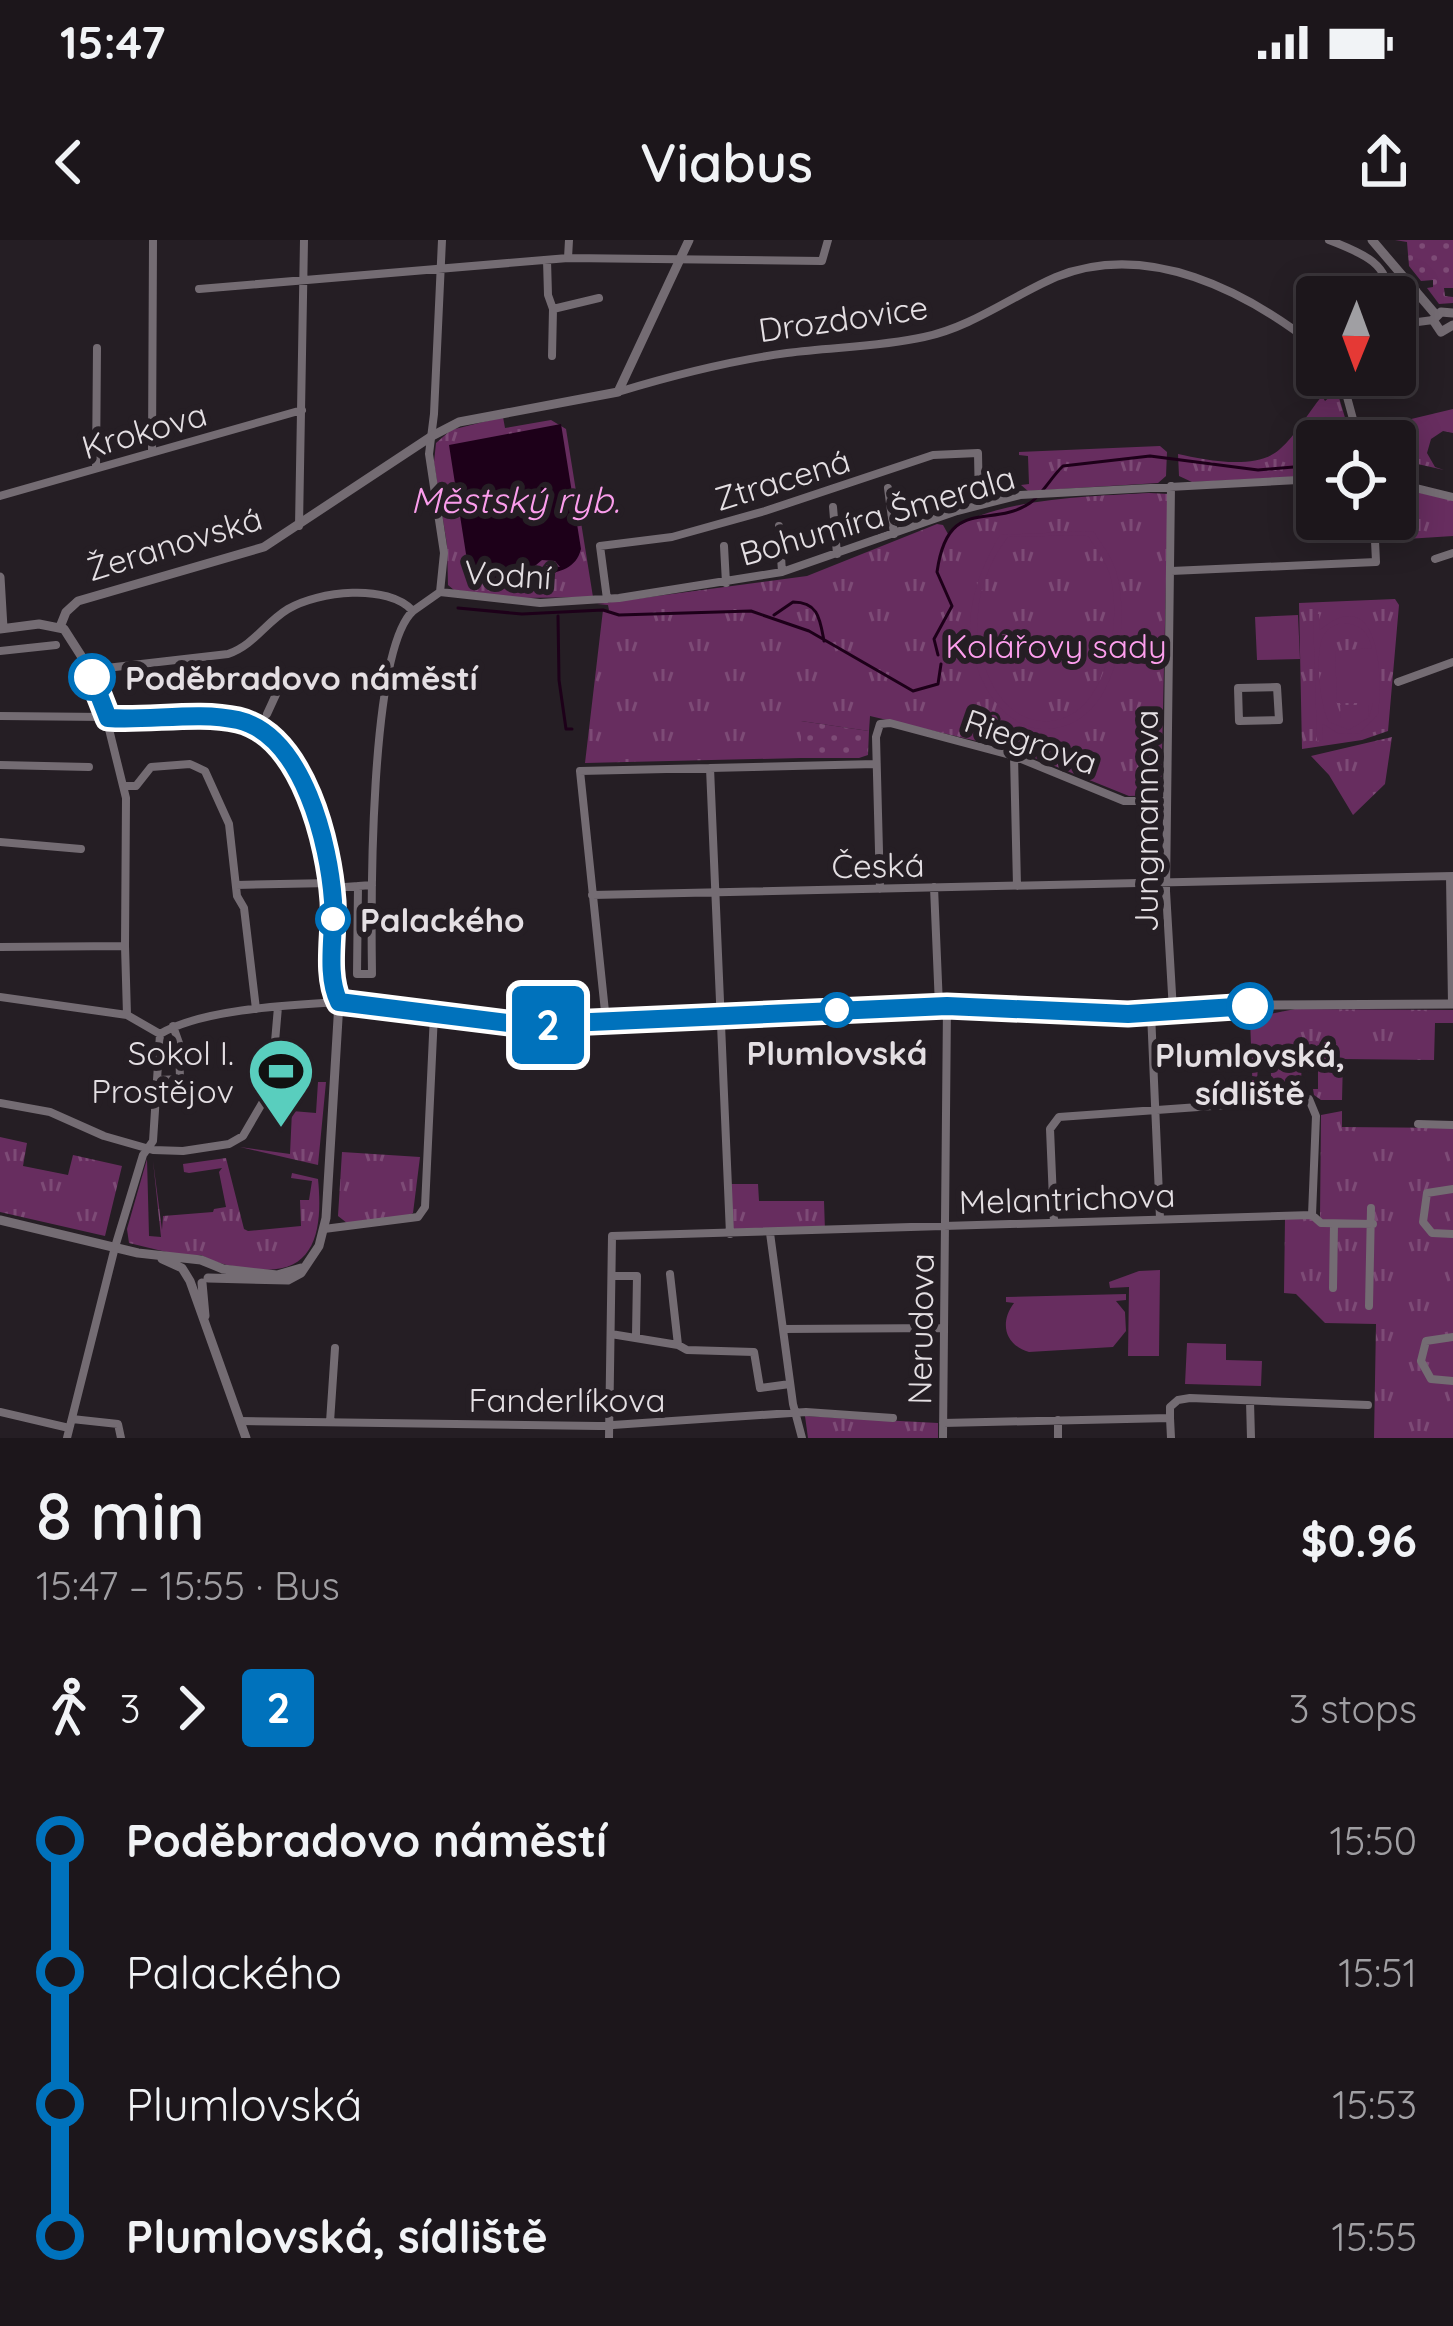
<!DOCTYPE html>
<html lang="en">
<head>
<meta charset="utf-8">
<style>
	body { margin:0; font-family:Quicksand,sans-serif; background:#251f24; color:#f1f3f6; height:100vh; display:flex; flex-direction:column; font-size:45px; white-space:nowrap }
	* { box-sizing:border-box; margin:0 }
	p { font-size:39px; color:#a09fa3 }
	.icon { flex:none; width:66px; height:66px; fill:none; stroke:currentColor; stroke-width:2; stroke-linecap:round; stroke-linejoin:round }
	.map { position:relative; height:1198px; overflow:hidden }
	.details { display:flex; flex-direction:column; background:#1c161b; flex:1 }
	.details>* { flex:none }
	.badge { padding:0 24px; border-radius:9px; font-size:42px; line-height:78px }
	.needle { width:78px; rotate:181deg }
	.fabs { position:absolute; left:1296px; top:36px; display:grid; gap:24px }
	.fabs a { display:grid; place-items:center; width:120px; height:120px; border-radius:12px; background:#1c161b; box-shadow:0 6px 30px #0003,0 0 0 3px #3a353a; font-size:60px }
	.map>.badge { position:absolute; translate:-50% -50%; box-shadow:0 0 0 6px #fff }
	.legs { display:flex; align-items:center; gap:18px; height:132px; padding:0 36px; font-size:39px }
	.legs p { margin-inline-start:auto }
	.head { display:flex; align-items:center; justify-content:space-between; height:204px; padding:0 36px }
	h1 { font-size:66px; font-weight:600; line-height:90px }
	ul { padding:0 36px; list-style:none }
	li { display:flex; align-items:center; gap:42px; height:132px; font-size:45px }
	li i { display:grid; place-items:center; width:18px; height:100%; margin:0 15px; background:currentColor }
	li i::after { content:''; width:30px; height:30px; margin:-15px; border:9px solid; border-radius:50%; background:#1c161b }
	li p { margin-inline-start:auto }
	li:first-child i { background:linear-gradient(#0000 50%,currentColor 0) }
	li:last-child i { background:linear-gradient(currentColor 50%,#0000 0) }
	.status { display:flex; justify-content:space-between; align-items:center; height:84px; padding:0 60px; background:#1c161b; direction:ltr }
	.status svg { height:33px; fill:currentColor }
	header { display:flex; justify-content:space-between; align-items:center; height:156px; padding:0 36px; background:#1c161b; font-size:54px; font-weight:600 }
	.map>svg:first-child { display:block }
</style>
</head>
<body>
<div class="status"><b>15:47</b><svg viewBox="0 0 49 12"><path d="M0 12V9h3v3zM5 12V6h3v6zM10 12V3h3v9zM15 12V0h3v12zM26 1h20v11H26zM47 4h2v5h-2z"/></svg></div>
<header><svg class="icon" aria-label="back" viewBox="0 0 24 24"><path d="M15 5l-7 7 7 7"/></svg>Viabus<svg class="icon" aria-label="share" viewBox="0 0 24 24"><path d="M12 15V3M7 8l5-5 5 5M5 13v7h14v-7"/></svg></header>
<div class="map">
<svg width="1453" height="1198" viewBox="0 0 1453 1198">
	<defs>
		<pattern id="grass-tufts" width="24" height="20" patternUnits="userSpaceOnUse" patternTransform="scale(3)"><rect width="24" height="20" fill="#672d5f"/><path d="M3 7l-1-3M5 7V3M7 7l1-3M15 17l-1-3M17 17v-4M19 17l1-3" fill="none" stroke="#7d4b76"/></pattern>
		<pattern id="garden-dots" width="8" height="8" patternUnits="userSpaceOnUse" patternTransform="scale(3)"><rect width="8" height="8" fill="#672d5f"/><path d="M2 2h.1M6 6h.1" fill="none" stroke="#7d4b76" stroke-width="1.8" stroke-linecap="round"/></pattern>
	</defs>
	<rect width="100%" height="100%" fill="#251e24"/>
	<path fill="url(#grass-tufts)" d="M 1337,151 L 1352,201 L 1317,201 L 1317,236 L 1192,242 L 1179,236 L 1178,214 C 1206,220 1256,231 1280,209 C 1296,195 1308,173 1322,156 L 1325,161 Z
		M 1453,169 L 1453,193 L 1443,191 L 1431,199 L 1427,213 L 1435,227 L 1444,230 L 1400,220 L 1395,237 L 1395,201 L 1388,201 L 1382,186 Z
		M 503,177 L 505,188 L 551,180 L 566,189 L 593,357 L 519,358 L 454,350 L 448,345 L 447,305 L 434,222 L 436,203 L 451,190 Z
		M 1160,206 L 1167,212 L 1166,236 L 1158,243 L 1028,251 L 1021,245 L 1029,244 L 1028,216 L 1019,215 L 1019,212 Z
		M 1395,247 L 1453,260 L 1453,296 L 1375,301 L 1374,287 L 1382,285 L 1382,279 L 1395,279 Z
		M 1149,253 L 1168,254 L 1161,555 L 1129,556 L 1015,510 L 870,476 L 869,491 L 801,481 L 801,518 L 585,523 L 603,370 L 609,370 L 608,365 L 597,364 L 807,336 L 937,284 L 943,285 L 948,294 C 986,258 1097,256 1149,253 Z
		M 1395,359 L 1399,365 L 1388,491 L 1362,500 L 1302,509 L 1299,363 Z
		M 1392,497 L 1385,544 L 1353,575 L 1329,535 L 1311,516 Z
		M 1295,769 L 1453,770 L 1453,783 L 1435,783 L 1434,820 L 1343,819 L 1342,860 L 1321,860 L 1314,855 L 1313,849 L 1318,849 L 1318,808 L 1302,808 L 1301,848 L 1306,849 L 1301,856 L 1272,857 L 1270,814 L 1258,814 L 1257,849 L 1262,853 L 1253,857 L 1250,778 Z
		M 318,842 L 326,842 L 318,925 L 240,907 L 290,914 L 292,871 L 316,873 Z
		M 1342,871 L 1342,887 L 1453,888 L 1453,1198 L 1374,1198 L 1376,1084 L 1325,1083 L 1296,1054 L 1284,1053 L 1285,979 L 1320,978 L 1321,875 Z
		M 0,897 L 27,903 L 23,926 L 68,935 L 73,915 L 122,926 L 105,996 L 0,972 Z
		M 342,912 L 420,917 L 413,973 L 406,977 L 347,983 L 338,976 Z
		M 226,918 L 244,989 L 248,991 L 301,986 L 300,960 L 309,960 L 312,941 L 291,938 L 292,933 L 318,939 C 323,989 316,1036 256,1029 C 234,1027 219,1025 201,1015 L 187,1017 L 129,1003 L 127,989 L 147,919 L 149,996 L 161,997 L 153,921 L 162,990 L 163,976 L 213,972 L 214,969 L 226,967 L 219,932 L 222,928 L 189,933 L 184,932 L 183,924 Z
		M 728,944 L 758,944 L 759,961 L 824,961 L 825,991 L 730,994 Z
		M 805,1176 L 938,1183 L 938,1198 L 808,1198 Z"/>
	<path fill="url(#garden-dots)" d="M 1395,0 L 1453,0 L 1453,48 L 1444,48 L 1445,56 L 1453,57 L 1453,63 L 1439,64 L 1427,48 L 1433,47 L 1433,40 L 1421,41 L 1409,26 L 1407,2 Z
		M 801,481 L 869,491 L 868,515 L 859,518 L 801,518 Z"/>
	<path fill="#672d5f" fill-rule="evenodd" d="M 1093,291 C 1102,304 1111,316 1116,331 C 1131,383 1118,485 1048,489 C 993,491 964,417 971,372 C 975,343 986,319 1000,295 ZM 1087,295 C 1096,308 1105,320 1110,335 C 1123,381 1107,486 1042,481 C 994,478 974,412 978,373 C 980,346 992,317 1008,297 Z
		M 1313,374 L 1319,374 L 1320,390 C 1380,340 1383,437 1378,474 L 1360,493 L 1339,494 L 1323,484 L 1322,500 L 1317,501 ZM 1340,383 C 1358,383 1368,390 1372,408 L 1335,411 L 1337,463 L 1373,463 L 1369,477 L 1368,465 L 1340,465 L 1341,478 L 1368,478 L 1349,490 L 1329,482 C 1320,467 1314,409 1324,395 C 1329,387 1332,387 1340,383 Z
		M 1298,375 L 1300,419 L 1257,420 L 1255,377 Z
		M 1160,1030 L 1159,1116 L 1128,1116 L 1129,1047 L 1110,1048 L 1109,1042 L 1139,1031 Z
		M 1126,1054 L 1126,1060 L 1116,1061 L 1125,1072 L 1126,1091 L 1113,1107 L 1029,1112 C 1005,1105 999,1083 1014,1063 L 1006,1062 L 1006,1057 Z
		M 1187,1103 L 1226,1104 L 1226,1120 L 1262,1121 L 1261,1146 L 1185,1144 Z"/>
	<path fill="#1d0019" d="M 561,184 L 581,309 C 576,329 560,331 542,336 L 538,329 L 549,325 L 560,327 L 555,321 L 542,320 L 524,335 L 484,340 L 475,333 L 466,314 L 449,205 Z"/>
	<g fill="none" stroke-linecap="round" stroke-linejoin="round">
		<path stroke="#1d0019" stroke-width="3" d="M 458,368 L 522,374 L 603,370 L 619,375 L 751,371 L 809,391 L 913,451 L 938,444 L 941,424
			M 774,375 L 793,362 C 819,362 820,380 824,401
			M 558,376 L 559,440 L 566,489 L 572,489
			M 938,415 L 934,399 L 952,366 L 937,332 C 948,254 990,290 1030,263 C 1043,254 1051,237 1063,226 L 1150,216 L 1258,230 L 1317,225"/>
		<path stroke="#746c73" stroke-width="8" d="M 1329,0 C 1358,12 1389,21 1389,57
			M 568,18 L 569,0
			M 547,20 L 548,55 L 553,69 L 552,116
			M 199,49 L 568,18 L 822,21 L 828,0
			M 553,69 L 599,58
			M 1395,85 L 1433,80
			M 1341,135 L 1359,201
			M 618,152 C 674,135 729,121 787,113 C 833,107 879,107 924,97 C 972,87 1012,56 1056,37 C 1148,0 1246,51 1317,107
			M 152,212 L 153,0
			M 96,228 L 97,108
			M 1395,243 L 1453,257
			M 1171,246 L 1166,651 L 1173,771
			M 888,248 L 894,294
			M 0,256 L 302,170
			M 833,267 L 837,314
			M 299,286 L 304,0
			M 779,286 L 782,332
			M 724,306 L 726,343
			M 1435,319 L 1453,313
			M 1171,331 L 1376,322 L 1374,279
			M 440,352 L 444,313 L 429,214 L 434,174 L 442,0
			M 607,359 L 600,306 L 672,297 L 765,271 L 933,215 L 978,213 L 979,265
			M 0,411 L 56,405
			M 89,430 L 228,414 C 254,405 265,383 288,369 C 318,351 388,343 413,371 L 440,352 L 540,363 L 619,358 L 782,332 L 957,271 L 1020,255 L 1317,239
			M 1398,442 L 1453,422
			M 1277,447 L 1279,480 L 1239,481 L 1238,448 Z
			M 267,474 L 284,437
			M 0,476 L 106,477 L 126,558 L 125,706
			M 1014,516 L 1017,646
			M 0,525 L 89,527
			M 710,528 L 730,994
			M 125,546 L 136,546 L 151,527 L 190,524 L 205,531 L 229,584 L 237,656 L 244,668 L 256,769
			M 0,602 L 81,609
			M 1450,637 L 1452,764
			M 236,645 L 331,643
			M 358,646 L 357,734 L 372,734 C 371,669 369,411 413,371
			M 934,647 L 939,766
			M 331,648 L 372,645
			M 880,649 L 876,497 L 880,484 L 890,483 L 1014,516 L 1124,561 L 1167,561
			M 592,655 L 1453,636
			M 0,707 L 125,706 L 127,775
			M 0,757 L 127,775
			M 1151,773 L 1160,978
			M 127,775 L 160,794
			M 606,781 L 580,531 L 876,524
			M 160,794 C 202,769 290,765 339,762
			M 159,840 L 180,839 L 179,803 L 173,786
			M 0,863 L 50,872 L 104,896 L 153,910 L 183,911 L 229,904 L 243,896 L 271,848 L 278,767
			M 1418,884 L 1453,885
			M 1453,949 L 1427,953 L 1423,982 L 1432,993 L 1453,994
			M 1312,975 L 1321,983 L 1373,984
			M 1054,983 L 1050,889 L 1059,877 L 1309,859 L 1316,876 L 1312,975
			M 324,989 L 418,977 L 425,967 L 434,774
			M 770,993 L 793,1164 L 802,1198
			M 670,1034 L 678,1105 L 687,1110 L 754,1112 L 760,1148 L 790,1144
			M 614,1036 L 637,1036 L 636,1095
			M 1333,1048 L 1334,984
			M 1369,1066 L 1371,968
			M 783,1089 L 944,1088
			M 611,1094 L 678,1105
			M 1453,1097 L 1426,1101 L 1421,1121 L 1431,1139 L 1453,1141
			M 1250,1161 L 1251,1198
			M 0,1172 L 69,1188
			M 1170,1178 L 1171,1198
			M 72,1179 L 118,1184 L 121,1198
			M 1058,1180 L 1058,1198
			M 240,1181 L 598,1186 L 806,1172 L 893,1178
			M 330,1182 L 335,1108
			M 943,1183 L 1170,1178 L 1170,1167 L 1178,1160 L 1190,1158 L 1368,1165
			M 67,1198 L 115,1007 L 143,915 L 153,901 L 160,794
			M 609,1198 L 612,996 L 1312,975
			M 943,1198 L 947,766"/>
		<path stroke="#746c73" stroke-width="9" d="M 1372,0 L 1436,75
			M 1453,73 L 1441,72 L 1433,80 L 1441,92 L 1453,85
			M 1408,80 L 1416,51
			M 0,337 L 3,388
			M 60,387 L 66,372 L 78,361 L 264,307 L 432,196 L 459,182 L 618,152 L 689,0
			M 0,389 L 39,384 L 64,389 L 87,425 L 108,478 C 150,481 197,471 238,480 C 306,495 331,613 333,670 C 334,699 326,735 339,762 L 326,978 L 319,1006 L 301,1033 L 288,1040 L 208,1038
			M 339,762 L 534,785 L 960,765 L 1128,774 L 1274,765 L 1453,764
			M 0,980 L 138,1013 L 201,1020 L 223,1029 L 277,1035 L 301,1028
			M 162,1019 L 182,1028 L 190,1041 L 246,1198
			M 202,1043 L 205,1076"/>
	</g>
	<g fill="none" stroke-linecap="round" stroke-linejoin="round">
		<defs>
			<path id="line-1" d="M 92,437 L 108,478 C 150,481 198,471 238,480 C 304,496 329,605 333,661 C 335,693 325,733 339,762 L 524,785 L 947,766 L 1128,774 L 1250,766"/>
		</defs>
		<use href="#line-1" stroke="#fff" stroke-width="27"/>
		<use href="#line-1" stroke="#0072bc" stroke-width="18"/>
	</g>
	<defs>
		<symbol id="stadium-pin" viewBox="-11 -11 22 30"><path d="M0 17L-7.5 6A9.5 9.5 0 1 1 7.5 6Z" fill="#59cebe" stroke="#251e24"/><path d="M0-5a6.5 5 0 1 0 0 10a6.5 5 0 1 0 0-10ZM-3.5-1.8h7v3.6h-7Z" fill="#111"/></symbol>
	</defs>
	<g fill-rule="evenodd">
		<use href="#stadium-pin" x="243" y="793" width="76" height="104"/>
	</g>
	<g fill="#fff" stroke="#0072bc" stroke-width="6">
		<circle cx="92" cy="437" r="21"/>
		<circle cx="333" cy="679" r="15"/>
		<circle cx="1250" cy="766" r="21"/>
		<circle cx="837" cy="770" r="15"/>
	</g>
	<g text-anchor="middle" dominant-baseline="central" stroke-width="12" stroke-linejoin="round" paint-order="stroke">
		<g font-size="33" fill="#e4dfe3" stroke="#251e24">
			<text transform="translate(843 78) rotate(-8)">Drozdovice</text>
			<text transform="translate(144 190) rotate(-16)">Krokova</text>
			<text transform="translate(782 239) rotate(-17)">Ztracená</text>
			<text transform="translate(877 275) rotate(-16)">Bohumíra Šmerala</text>
			<text transform="translate(174 303) rotate(-17)">Žeranovská</text>
			<text transform="translate(508 334) rotate(4)">Vodní</text>
			<text transform="translate(1031 501) rotate(19)">Riegrova</text>
			<text transform="translate(1145 581) rotate(-90)">Jungmannova</text>
			<text transform="translate(878 625) rotate(-1)">Česká</text>
			<text transform="translate(1067 958) rotate(-2)">Melantrichova</text>
			<text transform="translate(920 1089) rotate(-89)">Nerudova</text>
			<text x="567" y="1159">Fanderlíkova</text>
		</g>
		<g font-size="33" fill="#fe9fee" stroke="#251e24">
			<text x="1056" y="405">Kolářovy sady</text>
		</g>
		<g font-size="33" font-weight="bold" fill="#e4dfe3" stroke="#251e24" text-anchor="start">
			<text x="125" y="437">Poděbradovo náměstí</text>
			<text x="360" y="679">Palackého</text>
			<text x="837" y="812" text-anchor="middle">Plumlovská</text>
			<text x="1250" y="814" text-anchor="middle">Plumlovská,<tspan x="1250" dy="38">sídliště</tspan></text>
		</g>
		<g font-size="33" fill="#e4dfe3" stroke="#251e24" text-anchor="end">
			<text x="234" y="812">Sokol I.<tspan x="234" dy="38">Prostějov</tspan></text>
		</g>
		<g font-size="36" font-style="italic" fill="#fb9dec" stroke="#251e24">
			<text x="515" y="259">Městský ryb.</text>
		</g>
	</g>
</svg>
<div class="fabs">
<a><svg class="needle" viewBox="-14 -14 28 28"><path d="M0-13l5 13h-10z" fill="#e53935"/><path d="M0 13l5-13h-10z" fill="#a09fa3"/></svg></a>
<a><svg class="icon" aria-label="locate" viewBox="0 0 24 24"><circle cx="12" cy="12" r="6"/><path d="M12 2v4M12 18v4M2 12h4M18 12h4"/></svg></a>
</div>
<b class="badge" style="left:548px;top:785px;background:#0072bc;color:#fff">2</b>
</div>
<section class="details">
<div class="head"><div><h1>8 min</h1><p>15:47 – 15:55 · Bus</p></div><b>$0.96</b></div>
<div class="legs"><svg class="icon" aria-label="walk" viewBox="0 0 24 24"><circle cx="13" cy="4" r="2"/><path d="M13 8l-2 6 4 7M11 14l-3 7M7 12l3-4h3l4 4"/></svg>3<svg class="icon" aria-label="forward" viewBox="0 0 24 24"><path d="M9 5l7 7-7 7"/></svg><b class="badge" style="background:#0072bc;color:#fff">2</b><p>3 stops</p></div>
<ul>
<li><i style="color:#0072bc"></i><b>Poděbradovo náměstí</b><p>15:50</p></li>
<li><i style="color:#0072bc"></i><span>Palackého</span><p>15:51</p></li>
<li><i style="color:#0072bc"></i><span>Plumlovská</span><p>15:53</p></li>
<li><i style="color:#0072bc"></i><b>Plumlovská, sídliště</b><p>15:55</p></li>
</ul>
</section>
</body>
</html>
